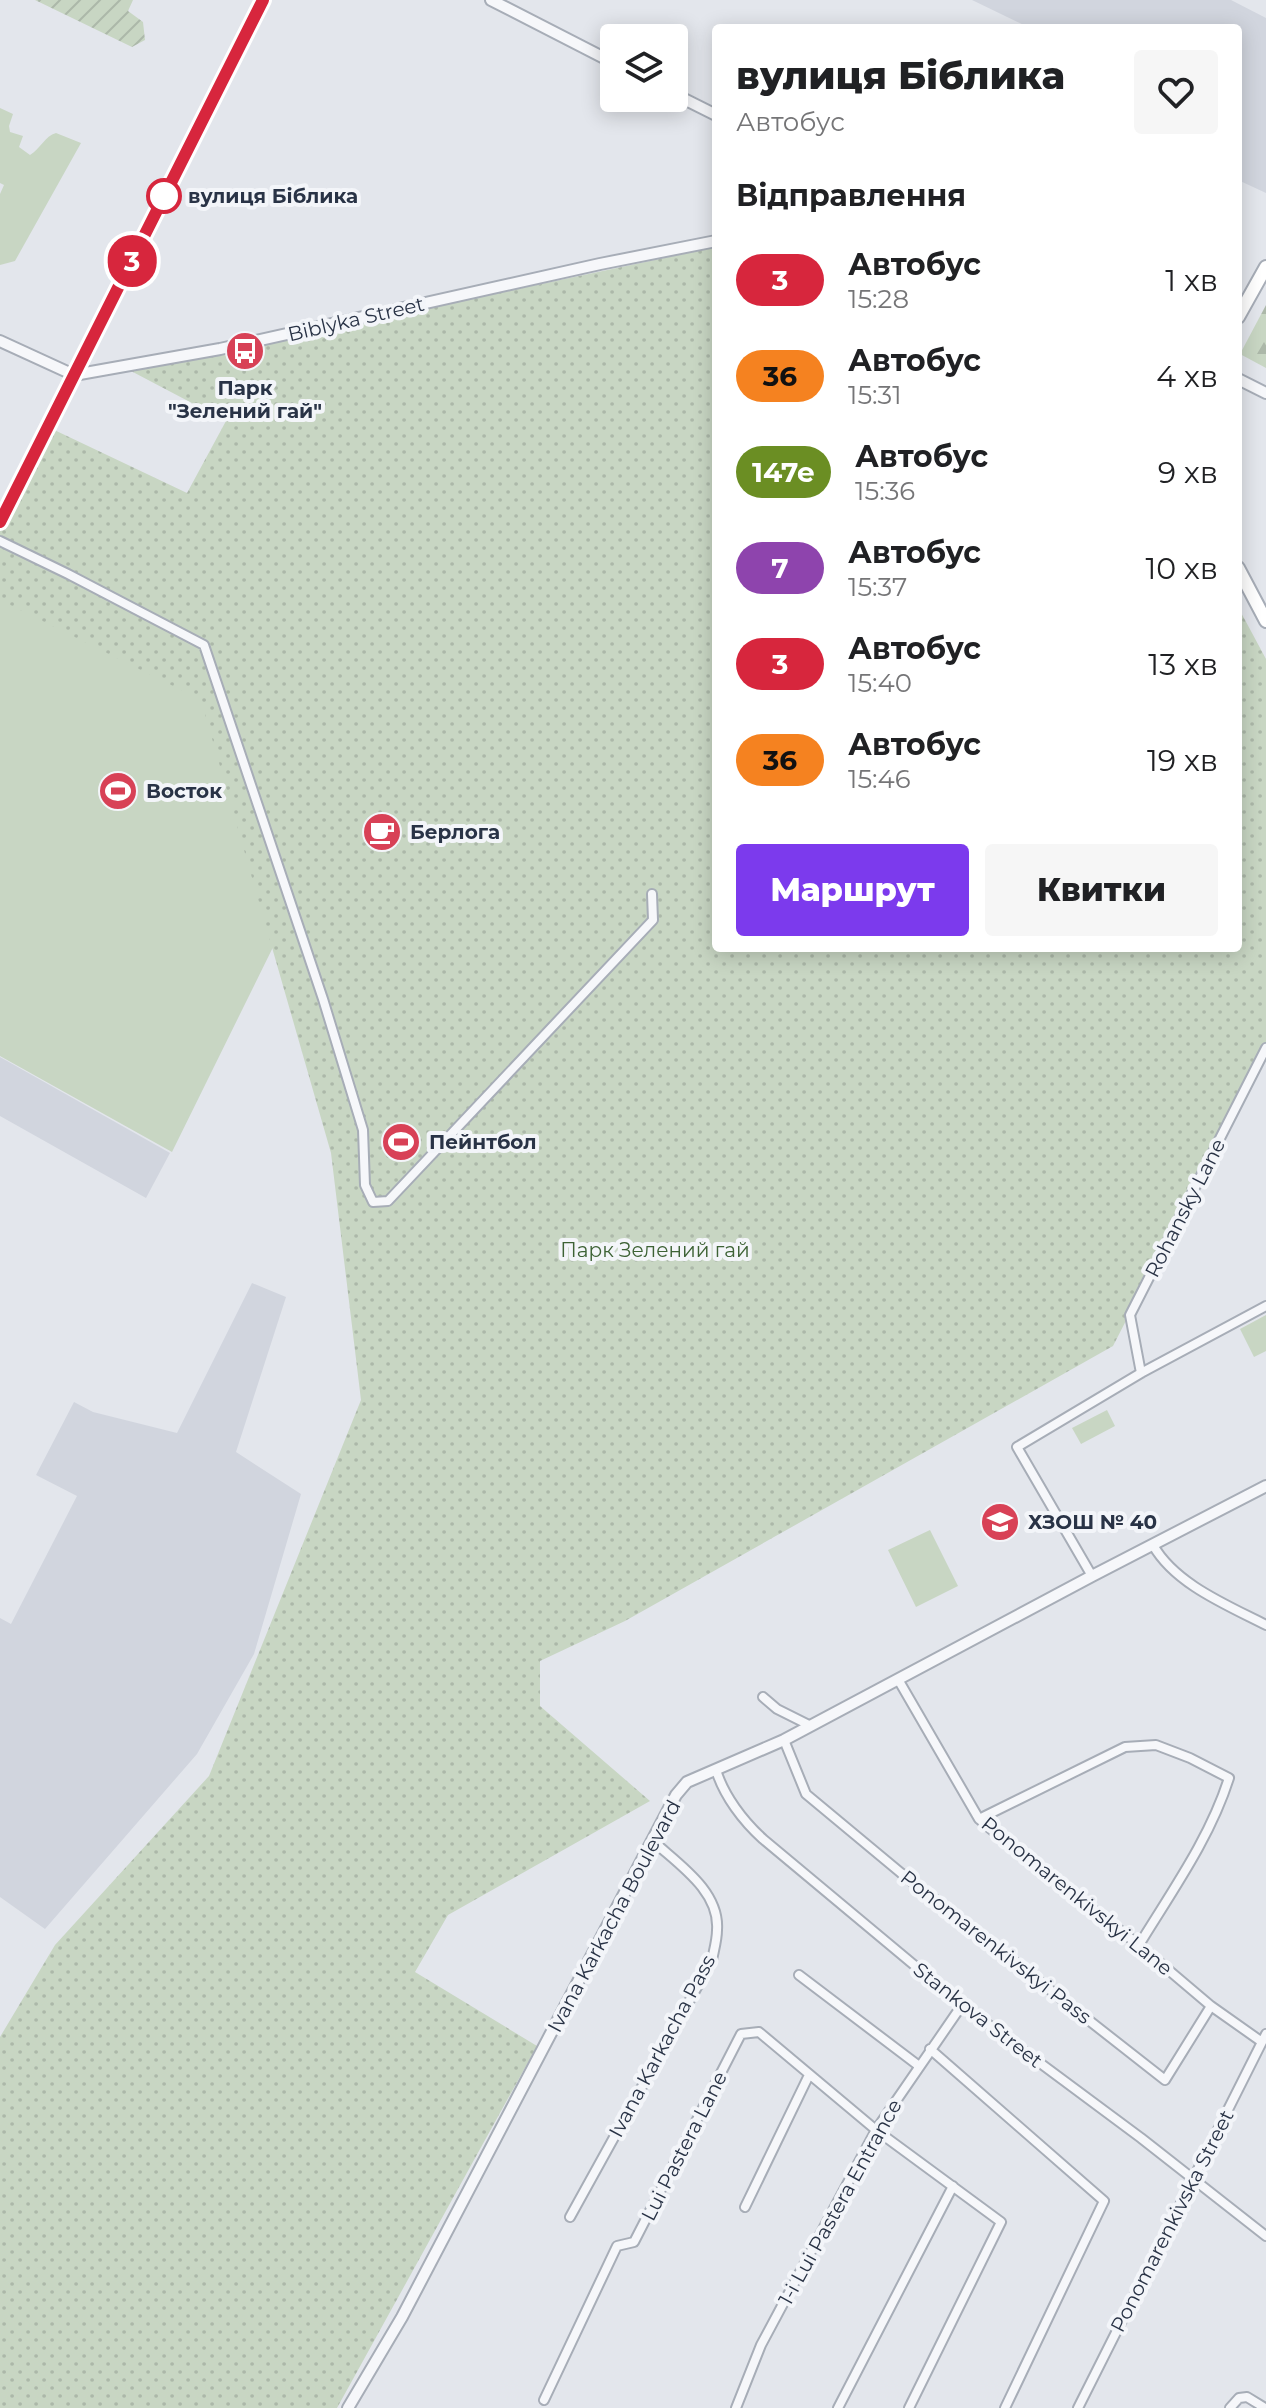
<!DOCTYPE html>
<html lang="uk">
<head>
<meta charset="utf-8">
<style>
	body { margin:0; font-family:Montserrat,sans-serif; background:#f6f6f6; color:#202124; height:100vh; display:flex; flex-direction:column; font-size:30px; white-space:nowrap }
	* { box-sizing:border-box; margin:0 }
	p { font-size:26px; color:#757577 }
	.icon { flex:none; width:44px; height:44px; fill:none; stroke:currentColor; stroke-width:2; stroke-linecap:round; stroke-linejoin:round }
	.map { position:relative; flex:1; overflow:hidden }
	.drawer { position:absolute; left:712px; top:24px; width:530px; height:928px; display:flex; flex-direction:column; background:#fff; border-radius:8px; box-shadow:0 4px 20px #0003 }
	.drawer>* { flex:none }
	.badge { padding:0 16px; border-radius:26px; font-size:28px; line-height:52px }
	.fabs { position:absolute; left:600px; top:24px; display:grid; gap:16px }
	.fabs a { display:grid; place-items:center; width:88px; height:88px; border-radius:8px; background:#fff; box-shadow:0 4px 20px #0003; font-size:40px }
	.map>.badge { position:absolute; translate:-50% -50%; box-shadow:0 0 0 4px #fff }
	h2 { padding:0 24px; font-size:30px; line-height:72px }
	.round { display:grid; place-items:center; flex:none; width:84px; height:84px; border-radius:8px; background:#f6f6f6 }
	.overview { display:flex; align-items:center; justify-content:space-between; height:136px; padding:0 24px }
	h1 { font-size:38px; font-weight:800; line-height:60px }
	.action { display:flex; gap:16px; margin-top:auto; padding:16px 24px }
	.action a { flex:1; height:92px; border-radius:8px; background:#7c3aed; color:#fff; font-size:32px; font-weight:800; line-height:92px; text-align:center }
	.action a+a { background:#f6f6f6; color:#202124 }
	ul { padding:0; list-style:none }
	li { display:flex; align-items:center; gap:24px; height:96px; padding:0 24px }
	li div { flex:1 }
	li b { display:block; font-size:30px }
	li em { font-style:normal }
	li .badge { min-width:88px; font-weight:700; text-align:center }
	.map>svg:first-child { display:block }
</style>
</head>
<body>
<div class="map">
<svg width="1266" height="2408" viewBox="0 0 1266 2408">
	<defs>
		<pattern id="forest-firs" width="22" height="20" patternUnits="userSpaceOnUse" patternTransform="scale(2)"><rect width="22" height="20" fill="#c8d6c3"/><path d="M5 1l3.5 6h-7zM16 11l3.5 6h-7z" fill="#acb8a9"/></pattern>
		<pattern id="park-dots" width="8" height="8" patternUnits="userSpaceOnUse" patternTransform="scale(2)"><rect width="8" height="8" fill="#c8d6c3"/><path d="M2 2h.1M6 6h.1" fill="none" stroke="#acb8a9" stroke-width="1.8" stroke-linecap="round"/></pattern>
		<pattern id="garden-furrows" width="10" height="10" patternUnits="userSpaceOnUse" patternTransform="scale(2)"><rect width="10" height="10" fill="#c8d6c3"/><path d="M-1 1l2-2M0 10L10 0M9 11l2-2" fill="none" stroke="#acb8a9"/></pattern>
	</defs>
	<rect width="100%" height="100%" fill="#e3e6ec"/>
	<path fill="#d1d5de" d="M 972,0 L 1231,0 L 1266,18 L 1266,193 L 1238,180 L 1238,28 L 1030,28 Z
		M 0,1057 L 170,1153 L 146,1198 L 0,1116 Z
		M 252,1283 L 286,1297 L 236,1452 L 301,1494 L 254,1654 L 197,1754 L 45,1929 L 0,1897 L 0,1618 L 11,1624 L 77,1496 L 36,1475 L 74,1402 L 93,1412 L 177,1433 Z"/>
	<path fill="#c8d6c3" d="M 0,108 L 13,114 L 9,126 L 10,132 L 23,136 L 19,147 L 30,155 C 40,149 45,136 56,133 L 81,143 L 15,261 L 0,265 L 0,194 L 4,185 L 0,183 Z
		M 0,551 L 191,647 L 279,935 L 172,1152 L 0,1056 Z
		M 1266,1315 L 1266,1351 L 1254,1357 L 1240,1329 Z
		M 1107,1410 L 1115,1426 L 1081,1444 L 1072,1428 Z
		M 930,1530 L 958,1586 L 916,1607 L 888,1550 Z"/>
	<path fill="url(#forest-firs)" d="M 1266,305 L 1266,368 L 1240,354 Z"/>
	<path fill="url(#park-dots)" d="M 716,247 L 716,948 L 1238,948 L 1238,607 L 1266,659 L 1266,1048 L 1113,1346 L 625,1621 L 540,1661 L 540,1706 L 650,1801 L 448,1915 L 415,1972 L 537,2046 L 337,2408 L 0,2408 L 0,2037 L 55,1945 L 209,1776 L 361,1400 L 331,1153 L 201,700 L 0,600 L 0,521 L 48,427 L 187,493 L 226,421 L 131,371 Z"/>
	<path fill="url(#garden-furrows)" d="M 35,0 L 133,0 L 128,11 L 143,22 L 145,40 L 132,47 Z"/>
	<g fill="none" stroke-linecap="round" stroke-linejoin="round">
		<defs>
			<path id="minor" d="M 0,541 L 68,574 L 204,645 L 323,999 L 363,1130 L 365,1185 L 373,1202 L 388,1201 L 653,920 L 652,894
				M 1141,1373 L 1130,1315 L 1266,1048
				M 1153,1545 C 1175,1584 1227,1605 1266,1625
				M 1092,1576 L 1017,1447 L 1141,1373 L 1266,1306
				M 899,1681 L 979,1819 L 1023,1856 L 1139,1945 L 1211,2006 L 1262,2042
				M 763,1697 L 777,1709 L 811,1726
				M 784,1740 L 806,1794 L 901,1873 L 1165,2080 L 1211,2006
				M 716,1770 C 724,1796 743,1821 763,1839 L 962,2005 L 1141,2138 L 1266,2236
				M 979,1819 L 1125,1747 L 1156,1745 L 1190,1758 L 1229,1778 C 1210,1838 1172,1891 1139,1945
				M 799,1975 L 919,2066
				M 930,2049 L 1104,2201 L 1005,2408
				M 745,2207 L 809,2075
				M 570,2217 L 712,1960 C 714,1950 717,1940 717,1930 C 720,1891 678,1864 653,1841
				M 544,2400 L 617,2246 L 634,2242 L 741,2034 L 759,2032 L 876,2130 L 1001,2222 L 909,2408
				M 736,2408 L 761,2345 L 876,2130 L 962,2005
				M 838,2408 L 953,2186
				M 1078,2408 L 1266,2034
				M 1230,2408 L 1239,2398 L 1247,2397 L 1265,2408"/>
			<path id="tertiary" d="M 491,0 L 614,63
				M 674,94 L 716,115
				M 0,341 L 74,375 L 220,349 L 600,264 L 716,241
				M 1238,379 L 1266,393
				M 0,522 L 263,0
				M 348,2408 L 402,2317 L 676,1795 L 687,1782 L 784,1740 L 1092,1576 L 1266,1486"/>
			<path id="secondary" d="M 1238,317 L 1266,267
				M 1238,568 L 1266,621"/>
		</defs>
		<use href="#minor" stroke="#a7adb7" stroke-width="12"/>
		<use href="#tertiary" stroke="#a7adb7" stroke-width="14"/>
		<use href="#secondary" stroke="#a7adb7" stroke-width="16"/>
		<use href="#minor" stroke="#f6f7fa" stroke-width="8"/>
		<use href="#tertiary" stroke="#f6f7fa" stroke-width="10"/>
		<use href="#secondary" stroke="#fff" stroke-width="12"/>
	</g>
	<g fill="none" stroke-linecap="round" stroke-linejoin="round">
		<defs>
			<path id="line" d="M 0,522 L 263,0"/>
		</defs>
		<use href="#line" stroke="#fff" stroke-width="18"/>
		<use href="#line" stroke="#d7263d" stroke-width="12"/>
	</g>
	<defs>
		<symbol id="bus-disc" viewBox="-11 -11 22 22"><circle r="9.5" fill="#d84156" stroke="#f3f5f9"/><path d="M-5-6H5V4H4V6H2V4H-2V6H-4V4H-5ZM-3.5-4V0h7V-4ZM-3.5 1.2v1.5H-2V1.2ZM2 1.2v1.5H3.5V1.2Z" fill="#fff"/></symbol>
		<symbol id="stadium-disc" viewBox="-11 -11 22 22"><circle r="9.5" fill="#d84156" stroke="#f3f5f9"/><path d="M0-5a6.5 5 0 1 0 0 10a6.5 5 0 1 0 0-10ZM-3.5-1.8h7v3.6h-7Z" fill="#fff"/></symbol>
		<symbol id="cafe-disc" viewBox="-11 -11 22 22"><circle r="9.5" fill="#d84156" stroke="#f3f5f9"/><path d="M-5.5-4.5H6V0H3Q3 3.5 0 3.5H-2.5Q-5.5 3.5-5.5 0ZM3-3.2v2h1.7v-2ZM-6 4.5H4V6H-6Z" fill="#fff"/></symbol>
		<symbol id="school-disc" viewBox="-11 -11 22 22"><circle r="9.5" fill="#d84156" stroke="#f3f5f9"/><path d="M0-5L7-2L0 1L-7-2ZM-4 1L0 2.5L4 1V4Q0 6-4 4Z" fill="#fff"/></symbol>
	</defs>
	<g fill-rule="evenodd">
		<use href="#bus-disc" x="223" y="329" width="44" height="44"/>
		<use href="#stadium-disc" x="96" y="769" width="44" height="44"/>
		<use href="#cafe-disc" x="360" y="810" width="44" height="44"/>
		<use href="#stadium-disc" x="379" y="1120" width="44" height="44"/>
		<use href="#school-disc" x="978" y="1500" width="44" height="44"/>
	</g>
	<circle fill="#fff" stroke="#d7263d" stroke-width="4" cx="164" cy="196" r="16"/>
	<g text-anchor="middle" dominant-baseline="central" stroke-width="8" stroke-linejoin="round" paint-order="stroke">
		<g font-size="20" font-weight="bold" fill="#293346" stroke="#f3f5f9" text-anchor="start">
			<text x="188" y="196">вулиця Біблика</text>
		</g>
		<g font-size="20" fill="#293346" stroke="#f3f5f9">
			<text transform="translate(356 319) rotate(-13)">Biblyka Street</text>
			<text transform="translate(1185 1208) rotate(-63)">Rohansky Lane</text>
			<text transform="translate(1077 1896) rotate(39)">Ponomarenkivskyi Lane</text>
			<text transform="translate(614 1916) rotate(-62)">Ivana Karkacha Boulevard</text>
			<text transform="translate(996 1947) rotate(38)">Ponomarenkivskyi Pass</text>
			<text transform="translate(978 2015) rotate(38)">Stankova Street</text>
			<text transform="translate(662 2046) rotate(-62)">Ivana Karkacha Pass</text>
			<text transform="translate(684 2146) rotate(-63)">Lui Pastera Lane</text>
			<text transform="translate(840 2202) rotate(-61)">1-i Lui Pastera Entrance</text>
			<text transform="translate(1172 2221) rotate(-63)">Ponomarenkivska Street</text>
		</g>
		<g font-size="20" font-weight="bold" fill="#293346" stroke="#f3f5f9" text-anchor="start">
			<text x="245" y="388" text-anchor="middle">Парк<tspan x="245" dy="23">"Зелений гай"</tspan></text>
			<text x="146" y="791">Восток</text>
			<text x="410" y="832">Берлога</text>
			<text x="429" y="1142">Пейнтбол</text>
			<text x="1028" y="1522">ХЗОШ № 40</text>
		</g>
		<g font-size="20" fill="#3d6235" stroke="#f3f5f9">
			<text x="655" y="1250">Парк Зелений гай</text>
		</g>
	</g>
</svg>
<div class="fabs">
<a><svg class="icon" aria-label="layers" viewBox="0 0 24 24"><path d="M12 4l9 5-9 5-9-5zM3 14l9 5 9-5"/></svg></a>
</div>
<b class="badge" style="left:132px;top:261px;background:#d7263d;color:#fff">3</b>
<section class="drawer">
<div class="overview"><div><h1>вулиця Біблика</h1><p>Автобус</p></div><a class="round"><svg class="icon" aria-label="heart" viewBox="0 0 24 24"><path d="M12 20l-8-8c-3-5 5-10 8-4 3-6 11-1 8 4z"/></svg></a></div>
<h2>Відправлення</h2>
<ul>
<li><span class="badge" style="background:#d7263d;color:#fff">3</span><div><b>Автобус</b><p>15:28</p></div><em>1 хв</em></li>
<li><span class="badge" style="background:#f58220;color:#111">36</span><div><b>Автобус</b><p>15:31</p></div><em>4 хв</em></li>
<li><span class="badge" style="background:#6b8e23;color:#fff">147е</span><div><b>Автобус</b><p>15:36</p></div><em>9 хв</em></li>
<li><span class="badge" style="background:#8e44ad;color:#fff">7</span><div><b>Автобус</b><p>15:37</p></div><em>10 хв</em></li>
<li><span class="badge" style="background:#d7263d;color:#fff">3</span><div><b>Автобус</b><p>15:40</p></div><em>13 хв</em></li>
<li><span class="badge" style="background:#f58220;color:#111">36</span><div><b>Автобус</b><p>15:46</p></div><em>19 хв</em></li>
</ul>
<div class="action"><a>Маршрут</a><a>Квитки</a></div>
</section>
</div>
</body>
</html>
